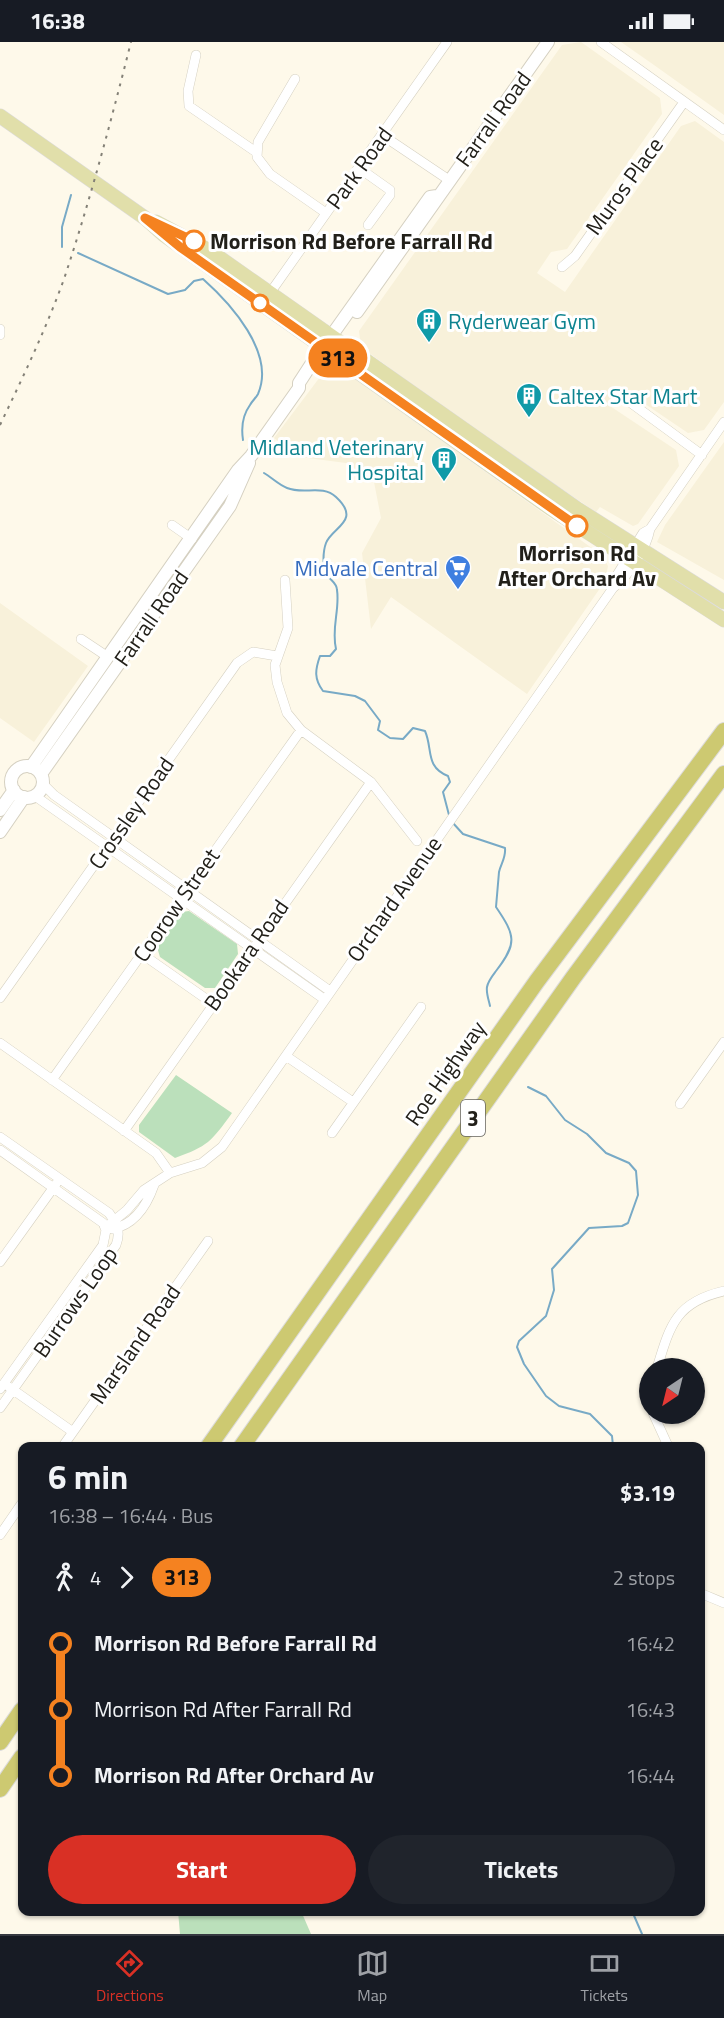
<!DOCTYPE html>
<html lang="en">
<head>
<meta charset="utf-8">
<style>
	body { margin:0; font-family:"Titillium Web",sans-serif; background:#20242c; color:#f1f3f6; height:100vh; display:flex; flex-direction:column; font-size:22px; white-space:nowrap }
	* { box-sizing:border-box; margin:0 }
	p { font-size:20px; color:#9ea1a6 }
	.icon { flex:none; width:33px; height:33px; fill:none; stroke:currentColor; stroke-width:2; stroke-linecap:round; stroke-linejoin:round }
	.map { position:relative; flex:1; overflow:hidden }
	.drawer { position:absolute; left:18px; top:1400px; width:687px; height:474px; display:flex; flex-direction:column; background:#171b24; border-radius:12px; box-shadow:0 2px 4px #0004 }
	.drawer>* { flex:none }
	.badge { padding:0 12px; border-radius:20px; font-size:21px; line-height:39px }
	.needle { width:39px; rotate:215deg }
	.controls { position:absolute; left:639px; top:1316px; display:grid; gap:12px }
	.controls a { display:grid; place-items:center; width:66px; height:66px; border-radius:50%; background:#171b24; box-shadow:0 2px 4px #0004; font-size:30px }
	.map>.badge { position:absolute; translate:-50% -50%; box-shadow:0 0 0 3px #fff }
	.legs { display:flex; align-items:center; gap:9px; height:66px; padding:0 30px; font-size:20px }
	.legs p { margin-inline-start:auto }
	.head { display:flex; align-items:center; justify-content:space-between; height:102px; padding:0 30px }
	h1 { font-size:33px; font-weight:700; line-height:45px }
	.primary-button { display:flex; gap:12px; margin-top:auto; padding:12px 30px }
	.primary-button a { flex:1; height:69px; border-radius:36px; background:#d93025; color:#fff; font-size:24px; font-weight:700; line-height:69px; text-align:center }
	.primary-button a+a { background:#20242c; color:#f1f3f6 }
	ul { padding:0 30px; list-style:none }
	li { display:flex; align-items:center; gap:21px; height:66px; font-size:22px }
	li i { display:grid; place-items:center; width:9px; height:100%; margin:0 8px; background:currentColor }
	li i::after { content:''; width:15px; height:15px; margin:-8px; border:4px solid; border-radius:50%; background:#171b24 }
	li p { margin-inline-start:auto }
	li:first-child i { background:linear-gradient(#0000 50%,currentColor 0) }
	li:last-child i { background:linear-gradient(currentColor 50%,#0000 0) }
	.status { display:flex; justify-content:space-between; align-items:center; height:42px; padding:0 30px; background:#171b24; direction:ltr }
	.status svg { height:16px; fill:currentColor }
	.menu { display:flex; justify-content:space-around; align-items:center; height:84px; border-top:2px solid #363941; background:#171b24; font-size:16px; color:#9ea1a6 }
	.menu a { display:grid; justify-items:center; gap:3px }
	.menu .on { color:#d93025 }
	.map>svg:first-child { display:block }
</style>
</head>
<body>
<div class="status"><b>16:38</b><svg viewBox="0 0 49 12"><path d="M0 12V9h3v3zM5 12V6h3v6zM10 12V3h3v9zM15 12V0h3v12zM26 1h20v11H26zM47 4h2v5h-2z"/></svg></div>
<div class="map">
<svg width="724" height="1892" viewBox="0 0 724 1892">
	<rect width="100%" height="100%" fill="#fef9ea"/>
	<path fill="#f8f1da" d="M 581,0 L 660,56 L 662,72 L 567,207 L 551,210 L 537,231 L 565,250 L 681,84 L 695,79 L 724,100 L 724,360 L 704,388 L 688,391 L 620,345 L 607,362 L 676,408 L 679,424 L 638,482 L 633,484 L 600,465 L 596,470 L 470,385 L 361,305 L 359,289 L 562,3 Z
		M 621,0 L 724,0 L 724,73 L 654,23 Z
		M 343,328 L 603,514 L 608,524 L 605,539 L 527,652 L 391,555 L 371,587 L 362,511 L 381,476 L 374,440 L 346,421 L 300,415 L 274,396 L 323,331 Z
		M 724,400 L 724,538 L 657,500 L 665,483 Z
		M 0,561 L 88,624 L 34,700 L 0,676 Z"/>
	<path fill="#bbe0bb" d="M 189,869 L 237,902 L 238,912 L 215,946 L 205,946 L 160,915 L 157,905 L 182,870 Z
		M 176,1033 L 232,1071 C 211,1100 208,1104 175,1116 L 139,1090 L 139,1083 Z
		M 178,1869 L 301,1869 L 311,1892 L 180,1892 Z"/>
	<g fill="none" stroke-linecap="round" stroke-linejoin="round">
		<path stroke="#78aac6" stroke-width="2" d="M 62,205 L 62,185 L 71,153
			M 78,211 L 168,252 L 185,248 L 194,239 L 203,237 C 230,261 276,311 258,352 C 256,356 252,359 250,363 C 242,374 241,385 243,398
			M 264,431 C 271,435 279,443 287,446 C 304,453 322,442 336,455 C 362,479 332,485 326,501 C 323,509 322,525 327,533 C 330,538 337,541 337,548 C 340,568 331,586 336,607 L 330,614 L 320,614 C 315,628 314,637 323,649 L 355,654 L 365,659 L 380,679 L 378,688 L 390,696 L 403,697 L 413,686 L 425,689 C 433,707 425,725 448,734 L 450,740 L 443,750 L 449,773
			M 452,780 L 463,792 L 505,806 C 506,816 501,821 499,830 C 498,841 497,854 496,865 C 515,893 518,901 496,929 C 493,933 488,939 487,945 C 486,951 489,959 490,964
			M 528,1045 L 546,1054 L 565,1078 L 587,1092 L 606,1111 L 629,1121 L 636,1129 L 638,1153 L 628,1181 L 622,1184 L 589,1186 L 552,1227 L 554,1248 L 546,1274 L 519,1299 L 517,1305 L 524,1322 L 546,1354 L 559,1364 L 590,1372 L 612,1394 L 613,1404
			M 632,1869 L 642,1892"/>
		<defs>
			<path id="street" d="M 601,0 L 724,88
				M 196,13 L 188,49 L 189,64 L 256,110
				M 295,37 L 258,100 L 257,115 L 270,132 L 326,171
				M 382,93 L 449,138
				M 359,126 L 390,148 L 390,153 L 368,183
				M 562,225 L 575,214 L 684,60
				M 270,251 L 447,0
				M 0,287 L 0,293
				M 627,358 L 702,413
				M 172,483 L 192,497
				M 285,538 L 288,586 L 275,623 L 277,640 L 287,671 L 301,688 L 371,740 L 417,799
				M 613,546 L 617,533 L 643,491 L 650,487 L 724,380
				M 81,597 L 108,615
				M 42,741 L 54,753 L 330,949
				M 35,754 L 324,957
				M 142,912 L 212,961
				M 0,956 L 237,621 L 253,610 L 277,614
				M 0,1001 L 156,1111 L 170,1131
				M 286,1014 L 353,1060
				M 52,1038 L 301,688
				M 680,1062 L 724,1000
				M 124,1089 L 371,740
				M 332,1091 L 421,965
				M 0,1095 L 109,1171 C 117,1182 121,1190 116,1203 L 0,1366
				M 0,1108 L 103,1181 L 106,1188 L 103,1203 L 0,1347
				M 105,1186 L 127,1168 L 144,1148 L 170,1131 L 202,1121 L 222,1105 L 613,546 C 629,533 646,508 650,487
				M 112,1187 C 134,1183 147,1163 154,1143
				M 0,1220 L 56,1142
				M 657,1326 C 670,1283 676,1260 724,1249
				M 9,1345 L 73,1390
				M 653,1371 L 668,1404
				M 63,1404 L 208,1199
				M 0,1493 L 22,1461
				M 700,1551 L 724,1561"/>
			<path id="secondary" d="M 357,270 L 548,0
				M11 740a16 16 0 1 1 32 0a16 16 0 1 1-32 0Z
				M 31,725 L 238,428 L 251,414 L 299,346 L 299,341 L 312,321 L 430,155 L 437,154
				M 41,732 L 230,464 L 249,421
				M 0,768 L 14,748
				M 0,790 L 24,755"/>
			<path id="primary" d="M 0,74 L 145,176 L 164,193 L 550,466 L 724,578
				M 156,180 L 210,209 L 576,466 L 724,560"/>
			<path id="highway" d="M 209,1404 L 537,939 L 724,689
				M 242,1404 L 573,936 L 724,732
				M 0,1700 L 22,1668
				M 0,1747 L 22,1715"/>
		</defs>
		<use href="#street" stroke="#d5d0c1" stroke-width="10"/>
		<use href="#secondary" stroke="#d5d0c1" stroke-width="14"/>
		<use href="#primary" stroke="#dcdbda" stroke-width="15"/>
		<use href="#highway" stroke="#dcdbda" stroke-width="18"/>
		<use href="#street" stroke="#fff" stroke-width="9"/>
		<use href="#secondary" stroke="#fff" stroke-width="12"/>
		<use href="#primary" stroke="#e1dfaa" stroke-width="14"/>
		<use href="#highway" stroke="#cdc971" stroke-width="16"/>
		<path stroke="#848177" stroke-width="2" stroke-dasharray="3 6" stroke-linecap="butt" d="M 0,383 C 23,335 46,287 64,237 C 90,159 111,79 131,0"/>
	</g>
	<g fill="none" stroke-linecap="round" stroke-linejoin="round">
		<defs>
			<path id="line-1" d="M 194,199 L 145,176 L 180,205 L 577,484"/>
		</defs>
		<use href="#line-1" stroke="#fff" stroke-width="14"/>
		<use href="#line-1" stroke="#f58220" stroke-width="9"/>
	</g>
	<defs>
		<symbol id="building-pin" viewBox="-11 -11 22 30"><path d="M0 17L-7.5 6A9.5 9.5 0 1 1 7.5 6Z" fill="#0f9aa8" stroke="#fff"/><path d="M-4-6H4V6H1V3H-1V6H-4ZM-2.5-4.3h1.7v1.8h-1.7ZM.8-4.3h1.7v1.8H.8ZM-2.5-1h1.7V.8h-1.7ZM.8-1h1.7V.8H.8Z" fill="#fff"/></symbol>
		<symbol id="supermarket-pin" viewBox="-11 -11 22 30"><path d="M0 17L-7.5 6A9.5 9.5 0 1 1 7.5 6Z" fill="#3f7fe0" stroke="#fff"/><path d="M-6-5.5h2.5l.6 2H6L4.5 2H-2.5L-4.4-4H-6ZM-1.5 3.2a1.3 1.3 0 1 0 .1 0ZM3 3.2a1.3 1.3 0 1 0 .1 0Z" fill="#fff"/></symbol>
	</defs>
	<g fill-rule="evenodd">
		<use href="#building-pin" x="414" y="264" width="30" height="40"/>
		<use href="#building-pin" x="514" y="339" width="30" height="40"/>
		<use href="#building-pin" x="429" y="403" width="30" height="40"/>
		<use href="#supermarket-pin" x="443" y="511" width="30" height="40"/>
	</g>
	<g fill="#fff" stroke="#f58220" stroke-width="3">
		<circle cx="194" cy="199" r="10"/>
		<circle cx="260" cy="261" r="8"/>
		<circle cx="577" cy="484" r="10"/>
	</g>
	<g text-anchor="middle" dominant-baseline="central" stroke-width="6" stroke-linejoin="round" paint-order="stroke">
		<rect fill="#fff" stroke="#64635f" stroke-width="1.5" x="461" y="1058" width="24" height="36" rx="4.5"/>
		<g font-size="21" font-weight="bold" fill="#22201a">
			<text x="473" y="1076">3</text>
		</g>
		<g font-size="22" fill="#22201a" stroke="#fff">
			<text transform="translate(493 77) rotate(-54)">Farrall Road</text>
			<text transform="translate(359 126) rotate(-54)">Park Road</text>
			<text transform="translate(624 144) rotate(-54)">Muros Place</text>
			<text transform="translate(151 576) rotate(-55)">Farrall Road</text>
			<text transform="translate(131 771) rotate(-55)">Crossley Road</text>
			<text transform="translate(394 857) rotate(-55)">Orchard Avenue</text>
			<text transform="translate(176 863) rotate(-55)">Coorow Street</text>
			<text transform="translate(246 913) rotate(-55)">Bookara Road</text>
			<text transform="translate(445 1031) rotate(-55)">Roe Highway</text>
			<text transform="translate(75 1260) rotate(-55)">Burrows Loop</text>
			<text transform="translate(135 1302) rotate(-55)">Marsland Road</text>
		</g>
		<g font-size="22" font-weight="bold" fill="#22201a" stroke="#fff" text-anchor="start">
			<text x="210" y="199">Morrison Rd Before Farrall Rd</text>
			<text x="577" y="511" text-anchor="middle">Morrison Rd<tspan x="577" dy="25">After Orchard Av</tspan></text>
		</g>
		<g font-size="22" fill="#0d838f" stroke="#fff" text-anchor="start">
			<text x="448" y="279">Ryderwear Gym</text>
			<text x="548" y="354">Caltex Star Mart</text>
			<text x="424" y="405" text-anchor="end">Midland Veterinary<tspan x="424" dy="25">Hospital</tspan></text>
		</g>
		<g font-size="22" fill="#366cbe" stroke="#fff" text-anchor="end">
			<text x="438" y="526">Midvale Central</text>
		</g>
	</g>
</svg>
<div class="controls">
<a><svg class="needle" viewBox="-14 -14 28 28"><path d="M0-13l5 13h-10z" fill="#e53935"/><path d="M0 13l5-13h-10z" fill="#9ea1a6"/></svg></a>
</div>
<b class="badge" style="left:338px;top:316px;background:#f58220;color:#111">313</b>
<section class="drawer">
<div class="head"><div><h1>6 min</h1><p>16:38 – 16:44 · Bus</p></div><b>$3.19</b></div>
<div class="legs"><svg class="icon" aria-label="walk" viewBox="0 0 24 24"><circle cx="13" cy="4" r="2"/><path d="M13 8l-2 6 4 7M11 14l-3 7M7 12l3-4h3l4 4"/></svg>4<svg class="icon" aria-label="forward" viewBox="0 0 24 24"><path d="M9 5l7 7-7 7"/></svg><b class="badge" style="background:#f58220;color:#111">313</b><p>2 stops</p></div>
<ul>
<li><i style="color:#f58220"></i><b>Morrison Rd Before Farrall Rd</b><p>16:42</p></li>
<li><i style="color:#f58220"></i><span>Morrison Rd After Farrall Rd</span><p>16:43</p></li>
<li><i style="color:#f58220"></i><b>Morrison Rd After Orchard Av</b><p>16:44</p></li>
</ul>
<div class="primary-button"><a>Start</a><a>Tickets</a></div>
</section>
</div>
<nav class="menu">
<a class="on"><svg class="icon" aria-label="directions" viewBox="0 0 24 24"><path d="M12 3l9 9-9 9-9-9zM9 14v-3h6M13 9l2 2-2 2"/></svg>Directions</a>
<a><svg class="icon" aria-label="map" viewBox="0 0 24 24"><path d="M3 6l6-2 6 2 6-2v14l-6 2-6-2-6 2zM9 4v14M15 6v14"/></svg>Map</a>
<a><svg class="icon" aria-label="tickets" viewBox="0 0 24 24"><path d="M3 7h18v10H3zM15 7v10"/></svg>Tickets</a>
</nav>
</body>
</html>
